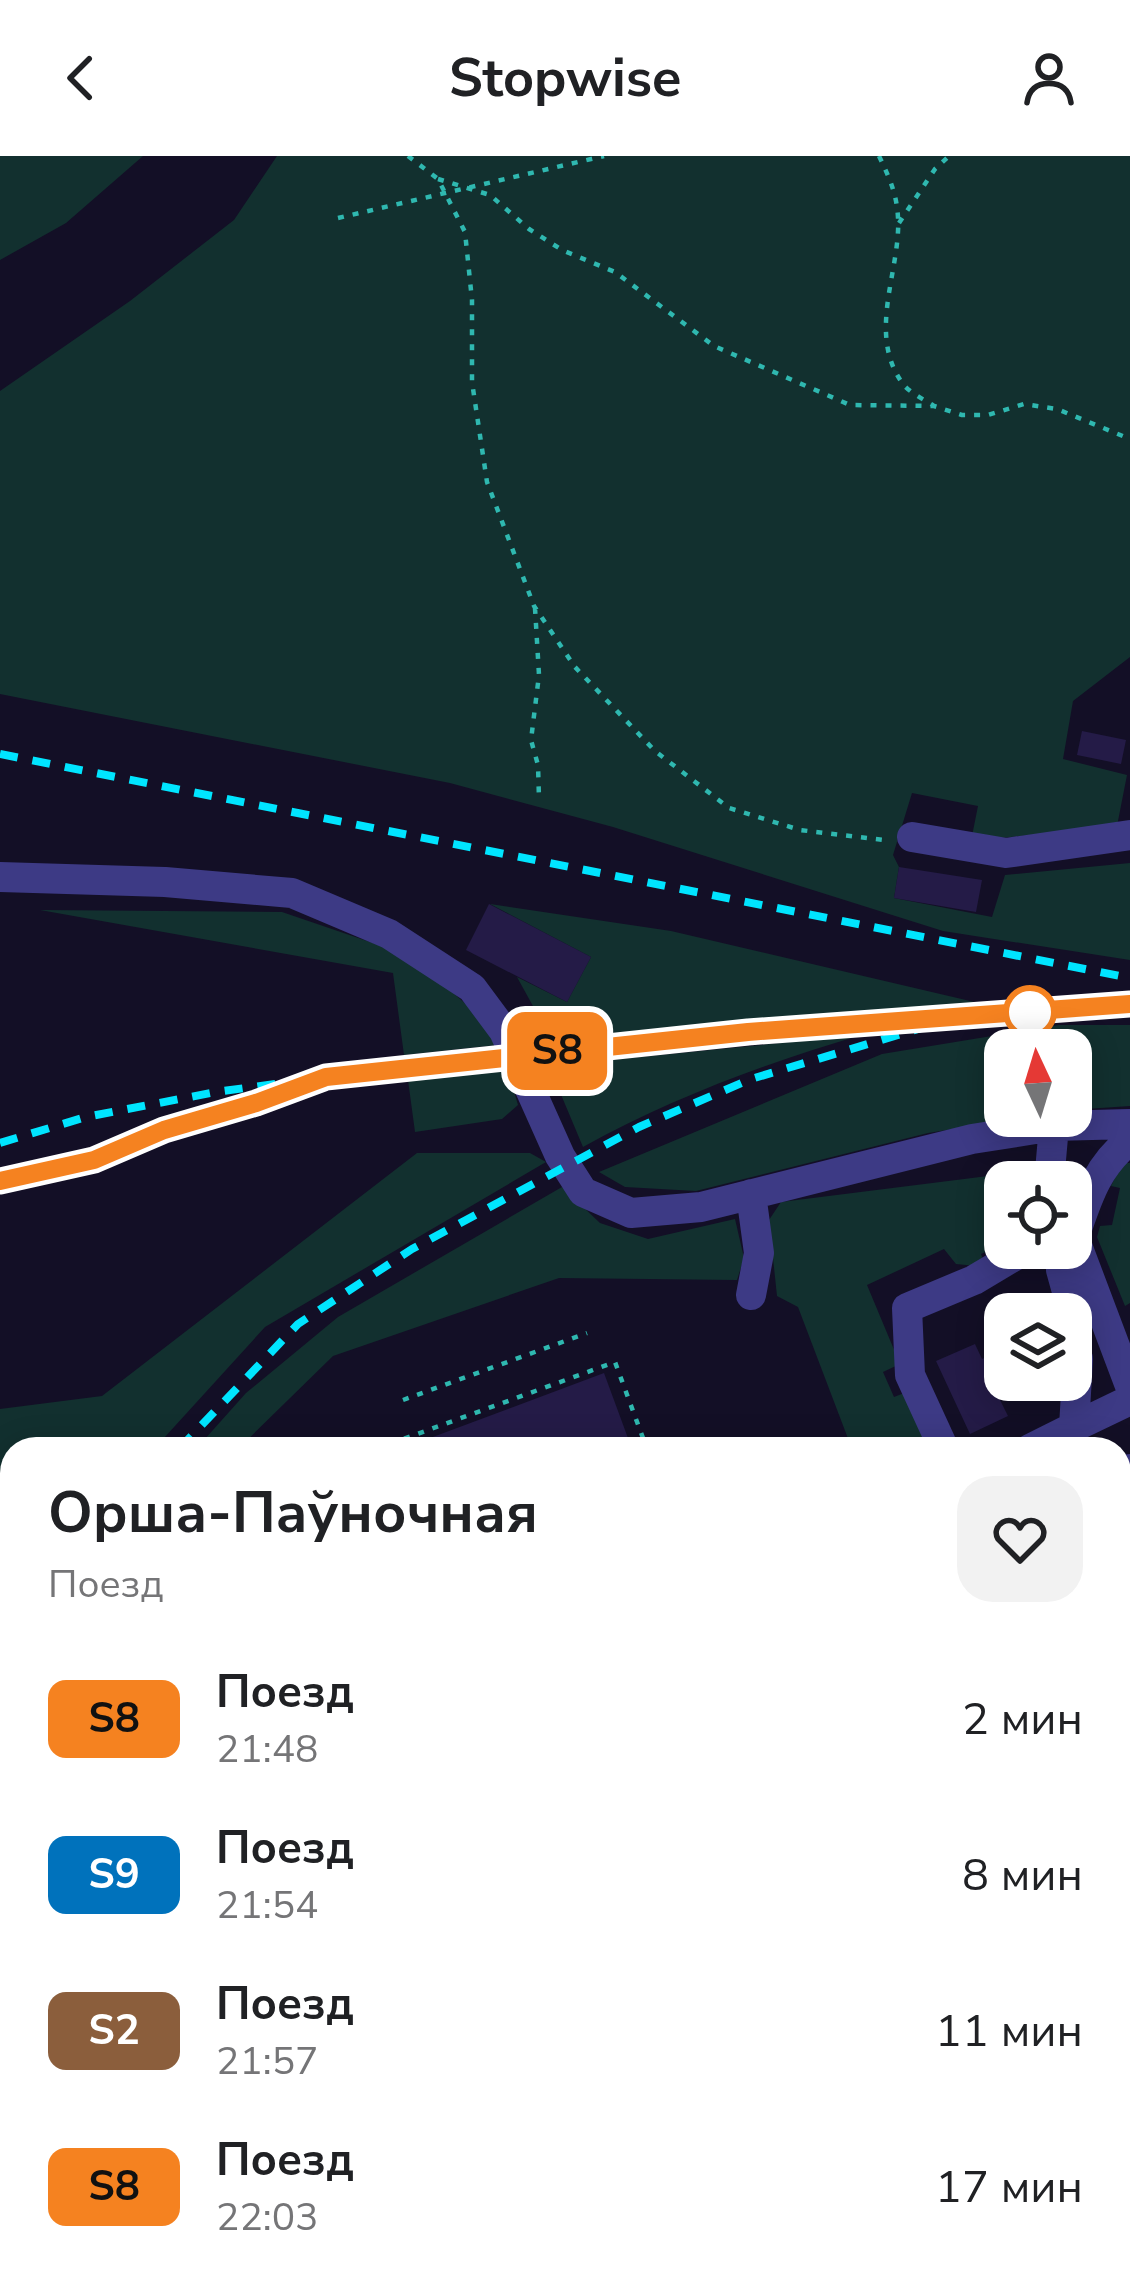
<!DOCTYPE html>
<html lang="ru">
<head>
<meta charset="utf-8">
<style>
	body { margin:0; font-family:"Nunito Sans",sans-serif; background:#f2f2f2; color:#202124; height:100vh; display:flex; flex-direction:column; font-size:45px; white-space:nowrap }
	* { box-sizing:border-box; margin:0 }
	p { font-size:39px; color:#757577 }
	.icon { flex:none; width:66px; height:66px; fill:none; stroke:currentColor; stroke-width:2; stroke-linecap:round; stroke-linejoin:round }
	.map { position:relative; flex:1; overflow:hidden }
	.details { position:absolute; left:0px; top:1281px; width:1131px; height:852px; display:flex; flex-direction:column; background:#fff; border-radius:36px 36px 0 0; box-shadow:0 6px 30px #0003 }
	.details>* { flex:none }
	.badge { padding:0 24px; border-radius:18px; font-size:42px; line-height:78px }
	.needle { width:78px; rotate:356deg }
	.tools { position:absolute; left:984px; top:873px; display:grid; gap:24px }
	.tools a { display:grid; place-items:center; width:108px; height:108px; border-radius:24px; background:#fff; box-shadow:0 6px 30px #0003; font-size:60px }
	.map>.badge { position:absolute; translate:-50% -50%; box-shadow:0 0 0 6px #fff }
	.round { display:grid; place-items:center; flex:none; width:126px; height:126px; border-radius:36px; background:#f2f2f2 }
	.headline { display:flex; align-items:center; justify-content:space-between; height:204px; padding:0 48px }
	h1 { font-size:57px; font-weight:700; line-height:90px }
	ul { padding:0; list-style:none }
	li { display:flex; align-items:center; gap:36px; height:156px; padding:0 48px }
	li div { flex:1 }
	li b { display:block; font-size:45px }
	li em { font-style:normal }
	li .badge { min-width:132px; font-weight:700; text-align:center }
	header { display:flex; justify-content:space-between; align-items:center; height:156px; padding:0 48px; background:#fff; font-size:54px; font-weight:700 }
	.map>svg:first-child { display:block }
</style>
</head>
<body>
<header><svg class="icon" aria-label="back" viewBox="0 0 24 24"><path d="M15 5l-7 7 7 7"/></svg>Stopwise<svg class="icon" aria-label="person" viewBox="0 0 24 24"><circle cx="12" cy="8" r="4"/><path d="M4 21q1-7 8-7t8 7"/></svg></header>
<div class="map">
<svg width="1130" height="2133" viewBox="0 0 1130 2133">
	<rect width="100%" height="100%" fill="#130f26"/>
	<path fill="#12302f" d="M 0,0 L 143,0 L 66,67 L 0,104 Z
		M 277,0 L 1130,0 L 1130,501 L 1073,545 L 1063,603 L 1127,619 L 1117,670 L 971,685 L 978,650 L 912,637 L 893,699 L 899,711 L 894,742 L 992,761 L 1005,719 L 1130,707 L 1130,804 L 943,775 L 613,671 L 450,627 L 0,538 L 0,235 L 130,145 L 234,64 Z
		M 490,748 L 671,775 L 1000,852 L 550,881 L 517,821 L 567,846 L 591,801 Z
		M 40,754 L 282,756 L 411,800 L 484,864 L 497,889 L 404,899 L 393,817 Z
		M 1059,869 L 1130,869 L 1130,950 L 1071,954 L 1071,894 L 1005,894 L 1005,960 L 1034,960 L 928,977 L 696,1035 L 625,1031 L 599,1016 L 882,898 Z
		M 861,879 C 764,908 672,942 583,991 L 549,910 Z
		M 507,911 L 518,949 L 502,963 L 415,976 L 408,924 Z
		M 417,997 L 530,997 L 546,1006 L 265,1171 L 154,1293 L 12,1293 L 12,1447 L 0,1460 L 0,1253 L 102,1240 Z
		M 1122,1007 L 1130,1007 L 1130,1147 L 1125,1150 L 1097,1081 L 1100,1070 L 1112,1069 L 1120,1032 L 1111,1030 Z
		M 1027,1015 L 1037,1019 L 1040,1026 L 1005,1026 L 1005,1087 L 981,1098 L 984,1106 L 976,1110 L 956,1108 L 944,1093 L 867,1129 L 900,1208 L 883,1216 L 894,1241 L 912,1234 L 937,1293 L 852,1293 L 798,1151 L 777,1140 L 769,1064 L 781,1046 Z
		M 562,1031 L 600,1067 L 648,1083 L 735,1063 L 744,1102 L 737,1124 L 559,1122 L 333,1200 L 238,1293 L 196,1293 L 246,1237 L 338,1161 Z
		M 12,1496 L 12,1724 L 0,1728 L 0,1507 Z"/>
	<path fill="#241b47" d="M 1082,575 L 1126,584 L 1121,608 L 1077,599 Z
		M 899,711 L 982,724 L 976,756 L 894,742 Z
		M 489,748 L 591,801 L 567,846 L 466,794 Z
		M 975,1188 L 982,1203 L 1005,1193 L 1005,1237 L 998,1240 L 1008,1260 L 970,1278 L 936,1205 Z
		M 604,1217 L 632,1293 L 407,1293 L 406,1291 Z"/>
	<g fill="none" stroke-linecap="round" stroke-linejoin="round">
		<path stroke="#2fb8b0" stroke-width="4.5" stroke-dasharray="6 9" stroke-linecap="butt" d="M 408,0 L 438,23 L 465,76 L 472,144 L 472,226 L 487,326 L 534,450 L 575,511 L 655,595 L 729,652 L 800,674 L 884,684
			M 879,0 C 889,21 897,38 898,62 C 901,114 866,178 903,228 C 910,237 925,244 934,250
			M 438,23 L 490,39 L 529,73 L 562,94 L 615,116 L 714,190 L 850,249 L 934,250 L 962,259 L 988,259 L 1024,248 L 1057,253 L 1130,283
			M 338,62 L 604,0
			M 899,67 L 935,13 L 949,0
			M 535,452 L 539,519 L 531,584 L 538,609 L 539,643
			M 403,1244 L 587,1177
			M 376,1293 L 615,1206 L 647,1293"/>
		<path stroke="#3d3a85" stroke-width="30" d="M 912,681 L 1006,697 L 1130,679
			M 0,721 L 165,726 L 292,737 L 389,778 L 472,832 L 504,875 L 560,1000 L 583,1036 L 631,1057 L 701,1051 L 972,983 L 1054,970 L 1130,968
			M 1049,1026 L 1054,970
			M 1075,1084 L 1130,1230
			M 751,1139 L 759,1097 L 751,1038
			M 1074,1161 L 1061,1114 C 1084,1065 1085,1020 1130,984
			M 1074,1271 L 1130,1244
			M 944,1293 L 910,1219 L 907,1152 L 974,1124 L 1028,1092
			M 1030,1293 L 1074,1271 L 1078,1203
			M 1119,1320 L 1130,1313
			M 1119,1451 L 1130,1447
			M 1119,1686 L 1130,1664
			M 0,1867 L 12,1862
			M 812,2121 L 834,2133
			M 360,2133 L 363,2121
			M 765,2133 L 768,2121
			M 942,2133 L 947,2121"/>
		<path stroke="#c25bff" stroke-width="30" d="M 1119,1933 L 1130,1896
			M 1119,2025 L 1130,1989
			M 1060,2133 L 1063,2121
			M 1087,2133 L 1090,2121"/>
		<path stroke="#00e5ff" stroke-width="8" stroke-dasharray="18 15" stroke-linecap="butt" d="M 0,598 L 1130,822
			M 0,987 L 86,961 L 216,936 L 326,921 L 748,876 L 900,867
			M 0,1025 L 94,1004 L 164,974 L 280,938
			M 179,1293 L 298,1168 L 412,1093 L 639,971 L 751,923 L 948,864 L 1130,848
			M 0,1481 L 12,1469
			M 1119,1575 L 1130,1570
			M 1119,1714 L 1130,1686
			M 0,2018 L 12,2013
			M 974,2133 L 978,2121"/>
	</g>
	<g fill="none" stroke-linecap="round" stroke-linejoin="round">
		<defs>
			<path id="line" d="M 0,1025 L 94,1004 L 164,974 L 256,947 L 326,921 L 748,876 L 1130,848"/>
		</defs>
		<use href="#line" stroke="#fff" stroke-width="27"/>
		<use href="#line" stroke="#f58220" stroke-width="18"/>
	</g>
	<circle fill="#fff" stroke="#f58220" stroke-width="6" cx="1030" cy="856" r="24"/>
</svg>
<div class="tools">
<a><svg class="needle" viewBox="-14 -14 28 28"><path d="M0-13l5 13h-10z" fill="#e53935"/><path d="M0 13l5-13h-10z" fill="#757577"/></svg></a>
<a><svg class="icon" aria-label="locate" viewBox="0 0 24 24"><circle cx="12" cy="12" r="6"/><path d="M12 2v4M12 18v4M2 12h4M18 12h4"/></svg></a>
<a><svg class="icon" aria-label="layers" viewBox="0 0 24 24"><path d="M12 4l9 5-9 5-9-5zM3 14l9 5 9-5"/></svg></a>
</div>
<b class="badge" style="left:557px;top:895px;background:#f58220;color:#111">S8</b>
<section class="details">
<div class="headline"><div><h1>Орша-Паўночная</h1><p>Поезд</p></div><a class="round"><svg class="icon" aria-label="heart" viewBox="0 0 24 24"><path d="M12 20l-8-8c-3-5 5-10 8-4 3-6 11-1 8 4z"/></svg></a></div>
<ul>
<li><span class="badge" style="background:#f58220;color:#111">S8</span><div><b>Поезд</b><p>21:48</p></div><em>2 мин</em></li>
<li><span class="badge" style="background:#0072bc;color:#fff">S9</span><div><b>Поезд</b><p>21:54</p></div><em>8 мин</em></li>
<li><span class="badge" style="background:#8b5e3c;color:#fff">S2</span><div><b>Поезд</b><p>21:57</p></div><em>11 мин</em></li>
<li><span class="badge" style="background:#f58220;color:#111">S8</span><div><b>Поезд</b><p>22:03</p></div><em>17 мин</em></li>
</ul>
</section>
</div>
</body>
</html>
